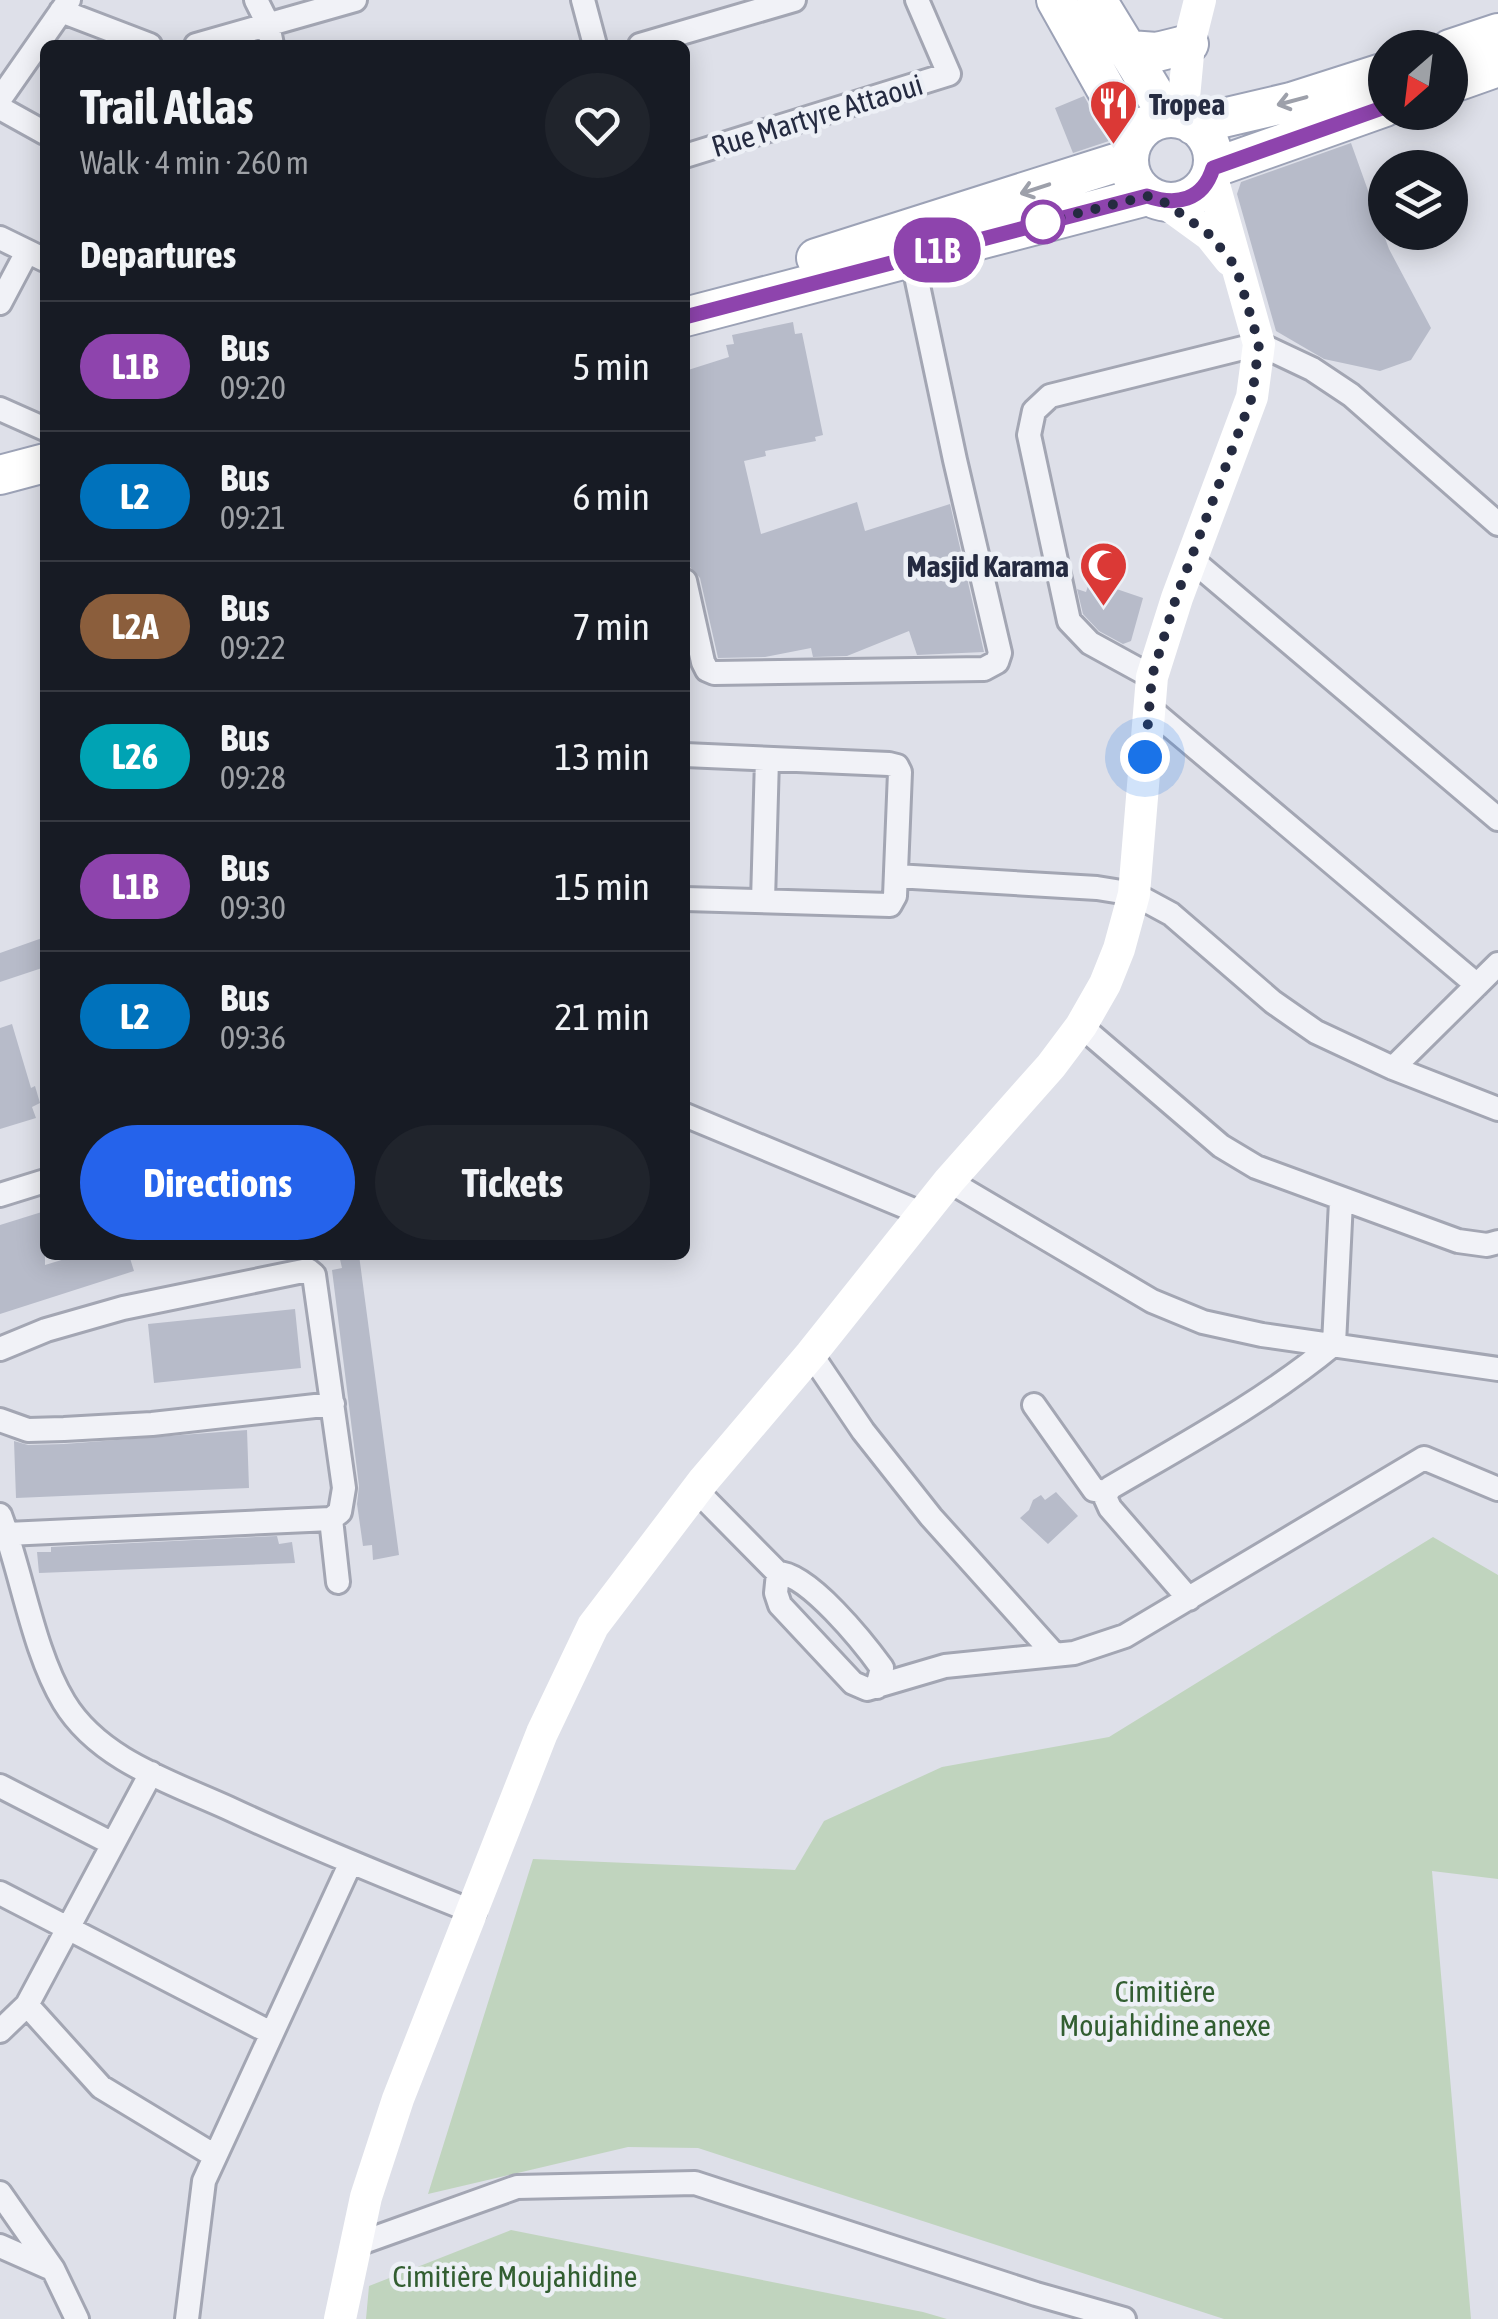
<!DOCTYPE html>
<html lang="en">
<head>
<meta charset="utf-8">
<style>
	body { margin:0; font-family:"Asap Condensed",sans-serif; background:#20242c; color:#f1f3f6; height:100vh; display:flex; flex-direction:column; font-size:38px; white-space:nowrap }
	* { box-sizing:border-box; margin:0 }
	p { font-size:32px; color:#9ea1a6 }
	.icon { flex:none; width:55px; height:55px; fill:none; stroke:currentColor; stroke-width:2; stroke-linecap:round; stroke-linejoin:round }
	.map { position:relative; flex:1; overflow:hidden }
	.sheet { position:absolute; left:40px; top:40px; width:650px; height:1220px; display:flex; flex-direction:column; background:#171b24; border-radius:15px; box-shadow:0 5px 25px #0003 }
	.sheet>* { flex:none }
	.badge { padding:0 20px; border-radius:32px; font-size:35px; line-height:65px }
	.needle { width:65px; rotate:208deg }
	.buttons { position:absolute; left:1368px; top:30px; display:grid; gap:20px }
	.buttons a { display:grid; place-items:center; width:100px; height:100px; border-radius:50%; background:#171b24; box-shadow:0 5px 25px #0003; font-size:50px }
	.you { position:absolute; width:50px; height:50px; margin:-25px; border:8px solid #fff; border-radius:50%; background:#1a73e8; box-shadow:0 0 0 15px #1a73e833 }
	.map>.badge { position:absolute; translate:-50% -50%; box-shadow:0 0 0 5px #fff }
	h2 { padding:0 40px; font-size:38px; line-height:90px }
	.round { display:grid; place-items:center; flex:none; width:105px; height:105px; border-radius:52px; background:#20242c }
	.overview { display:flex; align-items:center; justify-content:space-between; height:170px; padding:0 40px }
	h1 { font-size:48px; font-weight:700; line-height:75px }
	.cta { display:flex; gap:20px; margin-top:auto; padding:20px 40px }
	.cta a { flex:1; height:115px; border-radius:60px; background:#2563eb; color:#fff; font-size:40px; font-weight:700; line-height:115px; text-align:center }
	.cta a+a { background:#20242c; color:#f1f3f6 }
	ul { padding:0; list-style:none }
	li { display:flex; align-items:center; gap:30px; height:130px; padding:0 40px; border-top:2px solid #363941 }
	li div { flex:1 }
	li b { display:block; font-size:38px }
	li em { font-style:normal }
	li .badge { min-width:110px; font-weight:700; text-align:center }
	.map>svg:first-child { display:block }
</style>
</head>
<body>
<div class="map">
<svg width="1498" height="2319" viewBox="0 0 1498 2319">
	<rect width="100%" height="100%" fill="#dee0e9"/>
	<path fill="#c0d4be" d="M 1433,1537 L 1498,1575 L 1498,1879 L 1432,1871 L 1471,2319 L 1224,2319 L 698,2148 L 628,2147 L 428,2194 L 533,1859 L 795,1870 L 824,1821 L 942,1767 L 1109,1737 Z
		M 511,2230 L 923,2312 L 947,2319 L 366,2319 L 369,2286 Z"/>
	<path fill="#b7bbc9" d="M 1084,96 L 1109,141 L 1073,153 L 1055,108 Z
		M 1351,143 L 1389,249 L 1431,328 L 1411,360 L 1380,371 L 1324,359 L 1276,331 L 1237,194 L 1241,182 Z
		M 793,322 L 795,334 L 802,333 L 823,435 L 815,437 L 816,441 L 765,451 L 766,456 L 744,461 L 761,534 L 857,502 L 865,531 L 950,504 L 984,652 L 917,655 L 909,631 L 847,656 L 813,657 L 811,648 L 765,657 L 718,658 L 700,578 L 690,567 L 685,548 L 685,371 L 729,357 L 726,345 L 734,344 L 732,335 Z
		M 1090,580 L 1143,598 L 1131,641 L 1123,644 L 1099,631 L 1083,614 L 1077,589 L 1086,592 Z
		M 45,937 L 45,967 L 0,982 L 0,953 Z
		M 12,1024 L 31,1088 L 35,1086 L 40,1103 L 32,1107 L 36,1118 L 0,1129 L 0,1028 Z
		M 45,1211 L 45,1265 L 78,1255 L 129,1255 L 134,1271 L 0,1314 L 0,1225 Z
		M 339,1255 L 359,1255 L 399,1555 L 373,1560 L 372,1545 L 363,1546 L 357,1504 L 359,1486 L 332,1270 L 342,1268 Z
		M 295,1309 L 301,1368 L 154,1383 L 148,1324 Z
		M 247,1430 L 249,1488 L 16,1498 L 14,1441 L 28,1445 L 64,1444 Z
		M 1056,1492 L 1078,1516 L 1048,1544 L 1020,1518 L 1029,1510 L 1033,1500 L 1041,1495 L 1045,1500 Z
		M 277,1536 L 279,1544 L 292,1542 L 295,1563 L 39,1573 L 37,1552 L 51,1552 L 51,1547 Z"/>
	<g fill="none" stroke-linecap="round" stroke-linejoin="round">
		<defs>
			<path id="street" d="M 256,0 L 268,24 L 272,45
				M 583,0 L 595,45
				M 61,11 L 150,45
				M 196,45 L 355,0
				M 640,45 L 794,0
				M 0,99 L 69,0
				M 0,108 L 45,133
				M 685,156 L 949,74 L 917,0
				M 0,238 L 45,260
				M 0,303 L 27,252
				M 0,409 L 45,429
				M 1191,559 L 1498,819
				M 685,581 L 703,662 L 707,670 L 714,673 L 984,669 L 997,662 L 1000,653 L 955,460 L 912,257
				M 1152,677 L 1090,643 L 1069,621 L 1029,435 L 1034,411 L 1050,396 L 1259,344 L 1312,369 L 1351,395 L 1498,524
				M 1150,709 L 1477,985
				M 685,755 L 889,764 L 897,766 L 900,772 L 895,896 L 890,905 L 685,899
				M 896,876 L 1097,888 L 1134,894 L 1171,914 L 1273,1002 L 1316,1032 L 1393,1068 L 1498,1109
				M 763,901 L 767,759
				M 1081,1026 L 1221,1146 L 1256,1167 L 1458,1241 L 1487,1245 L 1498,1242
				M 1393,1068 L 1498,964
				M 685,1115 L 923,1214
				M 949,1181 L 1152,1301 L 1203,1322 L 1262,1335 L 1498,1369
				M 0,1195 L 45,1181
				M 0,1349 L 46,1330 L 123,1308 L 308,1270 L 314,1275 L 344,1488 L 340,1512 L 331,1519 L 7,1534
				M 811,1354 L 863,1431 L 931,1517 L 1054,1654
				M 1034,1405 L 1094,1490 L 1107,1492
				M 0,1420 L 28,1430 L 64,1429 L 152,1424 L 333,1404
				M 696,1490 L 778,1573 L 776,1593 L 780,1605 L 853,1683 L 867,1689 L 945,1666 L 1074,1653 L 1125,1636 L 1424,1458 L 1498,1489
				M 0,1515 C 22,1573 33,1651 64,1702 C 99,1760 171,1782 228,1808 C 309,1846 391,1879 474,1912
				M 331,1519 L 338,1582
				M 778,1573 C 808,1573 864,1643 882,1668 L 877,1687
				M 1189,1599 L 1110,1508 L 1105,1497 L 1110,1488 C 1187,1443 1265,1401 1334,1344 L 1341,1201
				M 0,1786 L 113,1844
				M 0,1893 L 271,2033
				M 27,2005 L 101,2087 L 215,2156
				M 0,2031 L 27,2005 L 151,1773
				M 0,2193 L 53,2269 L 77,2319
				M 355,2245 L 517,2187 L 695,2183 L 1036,2294 L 1124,2319
				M 0,2246 L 52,2269
				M 187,2319 L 204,2181 L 351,1862"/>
			<path id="primary" d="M 1056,0 L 1134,139
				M 1097,0 L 1169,118
				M 1450,49 L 1498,33
				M 1129,50 L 1157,52 L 1189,44
				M 1450,84 L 1498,67
				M1129 160a42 42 0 1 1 84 0a42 42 0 1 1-84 0Z
				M 1193,125 L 1291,102 L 1385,72
				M 1213,168 L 1385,107
				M 816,258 L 1128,159
				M 685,317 L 1147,196
				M 0,475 L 45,463"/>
		</defs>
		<use href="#street" stroke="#a3a6b3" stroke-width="28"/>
		<use href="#primary" stroke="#9ca2b6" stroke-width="42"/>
		<use href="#street" stroke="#f1f2f7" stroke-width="22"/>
		<path stroke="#fff" stroke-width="32" d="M 1182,119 L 1189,44 L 1200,0
			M 1166,203 L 1210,235 L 1230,260
			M 340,2319 L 366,2197 L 398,2099 L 542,1733 L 593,1626 L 704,1480 L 811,1354 L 949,1181 L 1051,1066 L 1081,1026 L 1105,984 L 1119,949 L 1134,894 L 1152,677 L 1177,598 L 1252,397 L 1259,344 L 1211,174"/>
		<use href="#primary" stroke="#fff" stroke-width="38"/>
	</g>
	<defs><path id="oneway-shaft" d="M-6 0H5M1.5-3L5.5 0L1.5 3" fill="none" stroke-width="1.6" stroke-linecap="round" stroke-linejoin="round" transform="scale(2.5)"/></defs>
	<g stroke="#9da0aa">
		<use href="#oneway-shaft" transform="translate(1292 101) rotate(165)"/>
		<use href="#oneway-shaft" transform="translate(1035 189) rotate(162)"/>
	</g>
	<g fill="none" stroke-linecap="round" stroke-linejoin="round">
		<defs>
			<path id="line" d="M 685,317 L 1147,196 C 1176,206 1203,201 1213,168 L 1385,107"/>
		</defs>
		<use href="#line" stroke="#fff" stroke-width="22"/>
		<use href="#line" stroke="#8e44ad" stroke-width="15"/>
		<path stroke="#252b41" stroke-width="10" stroke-dasharray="0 18" d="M 1043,222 L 1147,196 L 1166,203 L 1210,235 L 1236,267 L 1259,344 L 1252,397 L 1176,598 L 1152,676 L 1145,757"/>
	</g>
	<defs>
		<symbol id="restaurant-pin" viewBox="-11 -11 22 30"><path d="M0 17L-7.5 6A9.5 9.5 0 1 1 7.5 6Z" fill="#db3936" stroke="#edf0f6"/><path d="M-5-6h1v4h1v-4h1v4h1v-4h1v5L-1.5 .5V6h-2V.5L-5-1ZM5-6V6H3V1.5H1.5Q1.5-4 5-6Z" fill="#fff"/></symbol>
		<symbol id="mosque-pin" viewBox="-11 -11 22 30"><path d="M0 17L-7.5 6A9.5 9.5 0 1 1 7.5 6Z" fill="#db3936" stroke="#edf0f6"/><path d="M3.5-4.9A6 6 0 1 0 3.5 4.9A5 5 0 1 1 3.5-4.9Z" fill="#fff"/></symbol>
	</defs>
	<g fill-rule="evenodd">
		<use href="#restaurant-pin" x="1086" y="76" width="55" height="75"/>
		<use href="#mosque-pin" x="1076" y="538" width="55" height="75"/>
	</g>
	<circle fill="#fff" stroke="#8e44ad" stroke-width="5" cx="1043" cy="222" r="20"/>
	<g text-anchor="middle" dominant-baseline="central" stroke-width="9" stroke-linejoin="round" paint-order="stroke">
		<g font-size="30" font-weight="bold" fill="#252b41" stroke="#edf0f6" text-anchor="start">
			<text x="1149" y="104">Tropea</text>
			<text x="1069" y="566" text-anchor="end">Masjid Karama</text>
		</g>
		<g font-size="30" fill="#252b41" stroke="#edf0f6">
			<text transform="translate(817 115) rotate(-17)">Rue Martyre Attaoui</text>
		</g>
		<g font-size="30" fill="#325e31" stroke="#edf0f6">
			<text x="1165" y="1991">Cimitière<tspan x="1165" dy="34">Moujahidine anexe</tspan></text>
			<text x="515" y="2276">Cimitière Moujahidine</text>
		</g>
	</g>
</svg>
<div class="buttons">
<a><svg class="needle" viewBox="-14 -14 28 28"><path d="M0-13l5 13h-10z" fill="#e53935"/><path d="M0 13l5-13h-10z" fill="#9ea1a6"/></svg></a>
<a><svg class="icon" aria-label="layers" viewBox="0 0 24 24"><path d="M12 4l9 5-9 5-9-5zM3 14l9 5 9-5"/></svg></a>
</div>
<div class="you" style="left:1145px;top:757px"></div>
<b class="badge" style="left:937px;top:250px;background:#8e44ad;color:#fff">L1B</b>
<section class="sheet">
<div class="overview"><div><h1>Trail Atlas</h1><p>Walk · 4 min · 260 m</p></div><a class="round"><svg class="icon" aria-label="heart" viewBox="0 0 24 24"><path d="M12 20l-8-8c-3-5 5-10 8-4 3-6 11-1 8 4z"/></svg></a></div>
<h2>Departures</h2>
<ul>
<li><span class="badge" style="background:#8e44ad;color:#fff">L1B</span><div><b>Bus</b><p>09:20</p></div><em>5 min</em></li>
<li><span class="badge" style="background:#0072bc;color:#fff">L2</span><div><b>Bus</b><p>09:21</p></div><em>6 min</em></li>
<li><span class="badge" style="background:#8b5e3c;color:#fff">L2A</span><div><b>Bus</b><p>09:22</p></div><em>7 min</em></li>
<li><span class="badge" style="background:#00a3b4;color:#fff">L26</span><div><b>Bus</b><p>09:28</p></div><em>13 min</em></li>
<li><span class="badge" style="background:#8e44ad;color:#fff">L1B</span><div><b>Bus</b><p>09:30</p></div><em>15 min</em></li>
<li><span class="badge" style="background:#0072bc;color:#fff">L2</span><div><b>Bus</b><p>09:36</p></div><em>21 min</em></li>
</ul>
<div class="cta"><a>Directions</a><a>Tickets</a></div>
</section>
</div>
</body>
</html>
